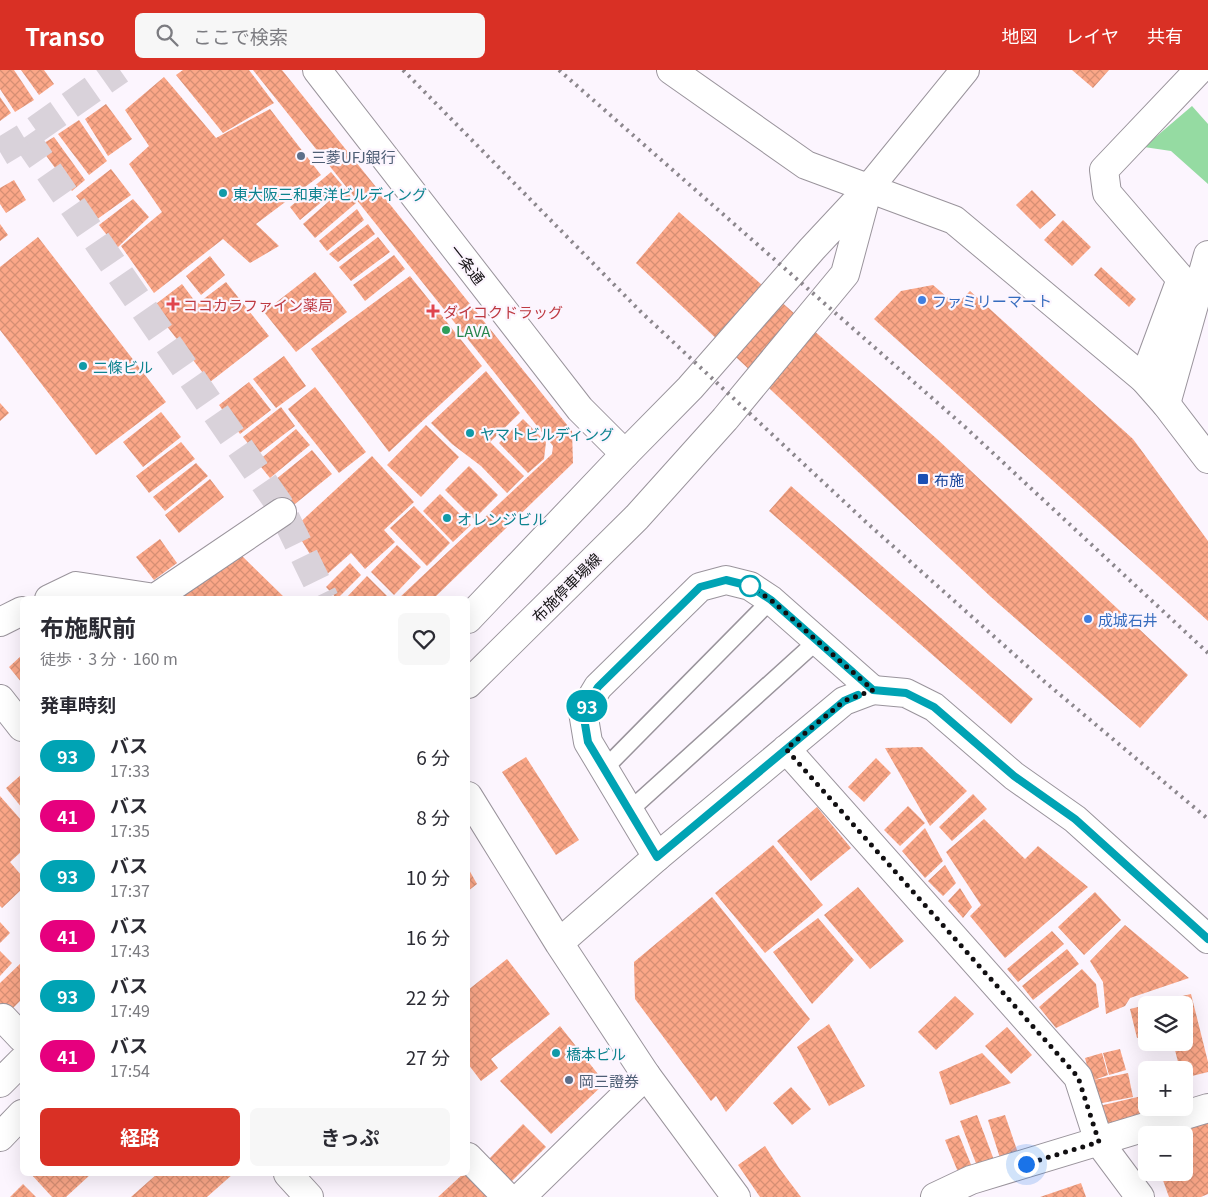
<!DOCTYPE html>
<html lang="ja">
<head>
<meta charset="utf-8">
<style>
	body { margin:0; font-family:Georgia,"Noto Sans JP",serif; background:#f7f7f7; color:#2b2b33; height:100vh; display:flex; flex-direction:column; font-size:19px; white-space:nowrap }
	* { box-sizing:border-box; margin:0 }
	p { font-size:16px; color:#7c7c81 }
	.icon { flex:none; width:28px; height:28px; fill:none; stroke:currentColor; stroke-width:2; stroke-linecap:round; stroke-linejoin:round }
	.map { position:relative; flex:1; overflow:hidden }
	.drawer { position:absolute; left:20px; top:526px; width:450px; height:580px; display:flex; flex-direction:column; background:#fff; border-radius:8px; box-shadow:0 5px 20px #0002 }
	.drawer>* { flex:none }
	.badge { padding:0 10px; border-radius:16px; font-size:18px; line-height:32px }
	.buttons { position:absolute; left:1138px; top:926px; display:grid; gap:10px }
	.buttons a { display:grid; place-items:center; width:55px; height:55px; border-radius:8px; background:#fff; box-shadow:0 5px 20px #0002; font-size:25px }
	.you { position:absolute; width:25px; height:25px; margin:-12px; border:4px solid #fff; border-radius:50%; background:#1a73e8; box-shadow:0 0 0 8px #1a73e833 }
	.map>.badge { position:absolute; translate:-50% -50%; box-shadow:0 0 0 2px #fff }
	h2 { padding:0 20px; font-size:19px; line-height:45px }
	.round { display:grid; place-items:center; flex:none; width:52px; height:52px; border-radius:8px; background:#f7f7f7 }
	.summary { display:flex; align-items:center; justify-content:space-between; height:85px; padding:0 20px }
	h1 { font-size:24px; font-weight:700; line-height:38px }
	.cta { display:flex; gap:10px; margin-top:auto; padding:10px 20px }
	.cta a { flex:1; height:58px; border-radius:8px; background:#d93025; color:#fff; font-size:20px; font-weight:700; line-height:58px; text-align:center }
	.cta a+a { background:#f7f7f7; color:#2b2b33 }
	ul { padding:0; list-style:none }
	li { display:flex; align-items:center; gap:15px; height:60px; padding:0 20px }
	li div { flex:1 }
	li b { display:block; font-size:19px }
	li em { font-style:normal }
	li .badge { min-width:55px; font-weight:700; text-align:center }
	header { display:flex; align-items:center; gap:30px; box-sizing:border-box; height:70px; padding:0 25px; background:#d93025; color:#fff }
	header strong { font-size:24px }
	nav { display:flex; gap:28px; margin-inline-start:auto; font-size:18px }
	.search { width:350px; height:45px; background:#f7f7f7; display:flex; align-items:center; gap:12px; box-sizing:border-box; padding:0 18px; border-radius:8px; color:#7c7c81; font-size:19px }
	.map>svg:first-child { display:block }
</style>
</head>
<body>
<header>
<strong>Transo</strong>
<div class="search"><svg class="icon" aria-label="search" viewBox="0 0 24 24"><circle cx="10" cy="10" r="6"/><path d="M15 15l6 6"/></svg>ここで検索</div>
<nav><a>地図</a><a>レイヤ</a><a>共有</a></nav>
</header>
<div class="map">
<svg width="1208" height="1127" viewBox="0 0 1208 1127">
	<defs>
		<pattern id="building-cross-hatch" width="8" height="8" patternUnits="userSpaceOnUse" patternTransform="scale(1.25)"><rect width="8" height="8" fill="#fba788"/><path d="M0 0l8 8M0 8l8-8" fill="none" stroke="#d68f74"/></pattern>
	</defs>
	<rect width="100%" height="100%" fill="#fcf5fe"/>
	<path fill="#95dba2" d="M 1192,36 L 1208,54 L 1208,114 L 1171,81 L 1144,77 Z"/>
	<path fill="url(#building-cross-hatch)" d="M 0,0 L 14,0 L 34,30 L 15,42 L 0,19 Z
		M 21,0 L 44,0 L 54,14 L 39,25 Z
		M 183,0 L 249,0 L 274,33 L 223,63 L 176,5 Z
		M 253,0 L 282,0 L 572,361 L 573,393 L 433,529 L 398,529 L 552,384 L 553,376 Z
		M 1072,0 L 1109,0 L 1093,18 Z
		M 164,7 L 216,68 L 270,39 L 321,105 L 256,154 L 279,176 L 250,193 L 223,169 L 154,223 L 121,176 L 162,142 L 129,94 L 149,76 L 125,40 Z
		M 0,27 L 11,43 L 0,51 Z
		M 106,34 L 132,69 L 108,86 L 85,49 Z
		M 79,50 L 107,91 L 89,105 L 58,64 Z
		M 54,67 L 85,110 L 72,121 L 39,76 Z
		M 111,99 L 131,125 L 96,150 L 76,126 Z
		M 331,102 L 342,115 L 300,150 L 290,137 Z
		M 14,110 L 26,130 L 6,143 L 0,134 L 0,118 Z
		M 344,118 L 356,133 L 315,168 L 303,154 Z
		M 1032,120 L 1056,145 L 1040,159 L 1016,135 Z
		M 133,129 L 149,147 L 117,178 L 99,155 Z
		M 357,139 L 364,150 L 327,181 L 319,171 Z
		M 679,142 L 937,369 L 1188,605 L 1140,658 L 991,527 L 636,193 Z
		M 1063,150 L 1091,177 L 1072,196 L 1044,170 Z
		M 0,154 L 8,165 L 0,171 Z
		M 368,154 L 375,164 L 338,192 L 329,184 Z
		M 38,167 L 166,332 L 96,385 L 0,260 L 0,197 Z
		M 378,167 L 390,182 L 351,211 L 339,197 Z
		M 394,185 L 405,199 L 365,231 L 353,215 Z
		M 210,186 L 225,205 L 201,225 L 186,206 Z
		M 1101,197 L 1136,229 L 1129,237 L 1094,205 Z
		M 315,202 L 347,242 L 296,282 L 264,242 Z
		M 410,206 L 482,296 L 389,382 L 311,279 Z
		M 226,212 L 269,266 L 210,312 L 152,237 L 182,214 L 197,234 Z
		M 933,215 L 956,235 L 970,221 L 1133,369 L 1208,471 L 1208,551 L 874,249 L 901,221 Z
		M 284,286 L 306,316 L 276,338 L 253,309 Z
		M 486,301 L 520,343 L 490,372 L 524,406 L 507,423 L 481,396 L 452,374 L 431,353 Z
		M 249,312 L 271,340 L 240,364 L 219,335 Z
		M 315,317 L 366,382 L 339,403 L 288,339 Z
		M 0,333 L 9,343 L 0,351 Z
		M 281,337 L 295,356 L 257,385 L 243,367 Z
		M 161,342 L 181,367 L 143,397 L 123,372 Z
		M 523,349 L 546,372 L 544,389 L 528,403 L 499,373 Z
		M 426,355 L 459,387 L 421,427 L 387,395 Z
		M 296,359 L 310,375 L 270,408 L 257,392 Z
		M 181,372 L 195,389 L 149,423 L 136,406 Z
		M 312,380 L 332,404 L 290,438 L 270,414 Z
		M 372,386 L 414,432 L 384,460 L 395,472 L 365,499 L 351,483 L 324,507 L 294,458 Z
		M 196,393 L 208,406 L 165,441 L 153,427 Z
		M 469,396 L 498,425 L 474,449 L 445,420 Z
		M 210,409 L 224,427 L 179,463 L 165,445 Z
		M 791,416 L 1033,629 L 1011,654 L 769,441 Z
		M 440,424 L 471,455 L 453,472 L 423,441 Z
		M 414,436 L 450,473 L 427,496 L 390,458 Z
		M 160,469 L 177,493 L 154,510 L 136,487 Z
		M 397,475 L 421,497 L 394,525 L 371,502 Z
		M 240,484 L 286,529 L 179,529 Z
		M 350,493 L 361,505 L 337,529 L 326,517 Z
		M 367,506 L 390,529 L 345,529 Z
		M 22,585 L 22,613 L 9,597 Z
		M 922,677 L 967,721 L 930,756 L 885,678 Z
		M 526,687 L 579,770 L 556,785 L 502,702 Z
		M 876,688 L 891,703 L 864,732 L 848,717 Z
		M 22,704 L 22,738 L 6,718 Z
		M 973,724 L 987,739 L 952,771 L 939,757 Z
		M 0,726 L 22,751 L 22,781 L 10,792 L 22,806 L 22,819 L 2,838 L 0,836 Z
		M 908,736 L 925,753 L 900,776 L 884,760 Z
		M 817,737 L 851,778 L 811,811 L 777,771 Z
		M 984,749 L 1025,789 L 1038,776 L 1088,817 L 1005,888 L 970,846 L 981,835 L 946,782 Z
		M 925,758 L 943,791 L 925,808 L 902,781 Z
		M 773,775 L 823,835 L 765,883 L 715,823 Z
		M 945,795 L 956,813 L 943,826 L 928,811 Z
		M 468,798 L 477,814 L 468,821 Z
		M 858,817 L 904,871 L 870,899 L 824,845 Z
		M 960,818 L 972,837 L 963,848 L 948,831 Z
		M 1095,822 L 1121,850 L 1084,885 L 1058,857 Z
		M 712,827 L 810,949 L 726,1042 L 716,1026 L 711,1031 L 635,929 L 634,892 Z
		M 818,848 L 854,890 L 812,934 L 773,882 Z
		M 0,852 L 10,863 L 0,873 Z
		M 1125,855 L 1189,908 L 1130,928 L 1125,936 L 1106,944 L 1103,912 L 1090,891 Z
		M 1052,861 L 1064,874 L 1018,912 L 1007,899 Z
		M 1067,879 L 1079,894 L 1033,930 L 1022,916 Z
		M 0,881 L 12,893 L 0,906 Z
		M 507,889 L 550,944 L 491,989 L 498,998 L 481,1011 L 468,994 L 468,920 Z
		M 22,892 L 22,929 L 0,951 L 0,913 Z
		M 1082,899 L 1096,914 L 1099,937 L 1056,958 L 1039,937 Z
		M 1191,924 L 1208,992 L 1208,1002 L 1184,1008 L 1184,1000 L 1180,1000 L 1174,976 L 1164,978 L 1162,972 L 1184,972 L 1184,935 L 1148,934 Z
		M 955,926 L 974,944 L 936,980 L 918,962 Z
		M 1146,935 L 1146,965 L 1137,968 L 1130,939 Z
		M 829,954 L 865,1016 L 829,1036 L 797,977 Z
		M 560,956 L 605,1013 L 551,1064 L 500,1011 Z
		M 1007,957 L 1032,985 L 1011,1004 L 985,976 Z
		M 1120,979 L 1126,1000 L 1109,1005 L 1103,983 Z
		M 982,983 L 1011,1013 L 950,1035 L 939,1002 Z
		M 1102,983 L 1108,1005 L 1094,1010 L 1128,1003 L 1133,1027 L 1097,1034 L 1085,988 Z
		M 791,1017 L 811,1039 L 792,1055 L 773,1033 Z
		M 1142,1026 L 1148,1047 L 1104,1057 L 1099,1036 Z
		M 977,1045 L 994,1090 L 977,1096 L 960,1051 Z
		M 1005,1045 L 1018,1083 L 1000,1088 L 988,1050 Z
		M 1208,1052 L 1208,1124 L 1201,1127 L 1169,1127 L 1160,1102 L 1184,1102 L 1184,1065 L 1173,1065 Z
		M 523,1054 L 546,1077 L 508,1115 L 486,1092 Z
		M 959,1065 L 972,1097 L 958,1102 L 945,1070 Z
		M 765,1076 L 779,1098 L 801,1127 L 760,1127 L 738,1095 Z
		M 31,1104 L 91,1104 L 66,1127 L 52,1127 Z
		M 157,1104 L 233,1104 L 207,1127 L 131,1127 Z
		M 463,1104 L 468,1104 L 489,1127 L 438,1127 Z
		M 1081,1113 L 1086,1127 L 1040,1127 Z
		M 23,1114 L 36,1127 L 10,1127 Z"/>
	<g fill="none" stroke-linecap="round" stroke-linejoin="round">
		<path stroke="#d9d2da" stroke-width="28" stroke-dasharray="28 14" stroke-linecap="butt" d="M 25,67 L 279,434 L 325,529"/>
		<path stroke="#d9d2da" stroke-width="28" stroke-dasharray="28 14" stroke-linecap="butt" d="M 0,82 L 25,67 L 120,0"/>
		<defs>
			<path id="lane" d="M 604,699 L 771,530
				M 630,740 L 817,571"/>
			<path id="street" d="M 317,0 L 580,339 L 625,384
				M 1166,334 L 1144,309 L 1181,209 L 1107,123 L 1104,100 L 1199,0
				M 1166,334 L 1208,185
				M 726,510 L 750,516 L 771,530 L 873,620 L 844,631 L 657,787 L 588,672 L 583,642 L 598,617 L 700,517 Z
				M 49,529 L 76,516 L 155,528 L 282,442
				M 0,552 L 22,541
				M 0,629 L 22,657
				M 786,679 L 1078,1007 L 1099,1072 L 1140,1127
				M 3,948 L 22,968
				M 468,1087 L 507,1127
				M 288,1104 L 309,1127
				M 521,1127 L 646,1005
				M 935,1127 L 971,1110 L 1208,1038"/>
			<path id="secondary" d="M 671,0 L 806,95 L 954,150 L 1144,309
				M 1166,334 L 1208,389
				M 468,549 L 625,384 L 690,318 L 812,179 L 868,119 L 965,0
				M 468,614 L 637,447 L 725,349 L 845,204 L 867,122
				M 873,620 L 906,623 L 934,637 L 1014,706 L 1075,749 L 1208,869
				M 468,726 L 559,873 L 646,1005 L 736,1127
				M 559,873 L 657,787
				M 0,1013 L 22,991
				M 0,1067 L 22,1044"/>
		</defs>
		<use href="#lane" stroke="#9a949c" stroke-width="19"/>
		<use href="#street" stroke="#9a949c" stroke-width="30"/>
		<use href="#secondary" stroke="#9a949c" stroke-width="30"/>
		<use href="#lane" stroke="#fff" stroke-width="16"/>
		<use href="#street" stroke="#fff" stroke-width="28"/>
		<use href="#secondary" stroke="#fff" stroke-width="28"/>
		<path stroke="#8c878d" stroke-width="4" stroke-dasharray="2.5 5" stroke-linecap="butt" d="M 403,0 L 641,242 L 867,453 L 1045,612 L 1208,749
			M 559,0 L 965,357 L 1208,583"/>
	</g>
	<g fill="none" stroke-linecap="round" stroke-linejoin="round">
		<defs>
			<path id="line" d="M 858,625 L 844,631 L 657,787 L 588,672 L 583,642 L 598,617 L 700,517 L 726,510 L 750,516 L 771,530 L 873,620 L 906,623 L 934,637 L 1014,706 L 1075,749 L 1208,869"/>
		</defs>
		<use href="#line" stroke="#fff" stroke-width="11"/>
		<use href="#line" stroke="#00a3b4" stroke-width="8"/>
		<path stroke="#110f11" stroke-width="5" stroke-dasharray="0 9" d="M 750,516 L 771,530 L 873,620 L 844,631 L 786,679 L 1078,1007 L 1099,1072 L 1026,1094"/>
	</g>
	<g fill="#5c6f8a" stroke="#fcf5fe" stroke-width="2">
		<circle cx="301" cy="86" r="5"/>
		<circle cx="569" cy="1010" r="5"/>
	</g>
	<g fill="#0f9aa8" stroke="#fcf5fe" stroke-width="2">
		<circle cx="223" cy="123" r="5"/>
		<circle cx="83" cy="296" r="5"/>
		<circle cx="470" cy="363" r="5"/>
		<circle cx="447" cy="448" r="5"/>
		<circle cx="556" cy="983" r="5"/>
	</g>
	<g fill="#3f7fe0" stroke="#fcf5fe" stroke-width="2">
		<circle cx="922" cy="230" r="5"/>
		<circle cx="1088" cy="549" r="5"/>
	</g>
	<g fill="#e0444e" stroke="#fcf5fe" stroke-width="2">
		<path d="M170.5 226.5h5v5h5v5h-5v5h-5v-5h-5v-5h5z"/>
		<path d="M430.5 233.5h5v5h5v5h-5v5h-5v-5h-5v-5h5z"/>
	</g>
	<circle fill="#2e9e5b" stroke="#fcf5fe" stroke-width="2" cx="446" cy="260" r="5"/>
	<rect fill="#1a4fb4" stroke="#fcf5fe" stroke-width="2" x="917" y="403" width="12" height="12" rx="2.5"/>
	<circle fill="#fff" stroke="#00a3b4" stroke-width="2.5" cx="750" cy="516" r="10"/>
	<g text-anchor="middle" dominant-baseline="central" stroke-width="4.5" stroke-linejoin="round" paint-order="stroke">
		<g font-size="15" fill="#4e5e75" stroke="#fcf5fe" text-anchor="start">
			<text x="311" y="86">三菱UFJ銀行</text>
			<text x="579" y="1010">岡三證券</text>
		</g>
		<g font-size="15" fill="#0d838f" stroke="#fcf5fe" text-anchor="start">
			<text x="233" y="123">東大阪三和東洋ビルディング</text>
			<text x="93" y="296">二條ビル</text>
			<text x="480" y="363">ヤマトビルディング</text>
			<text x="457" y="448">オレンジビル</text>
			<text x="566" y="983">橋本ビル</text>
		</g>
		<g font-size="15" fill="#110f11" stroke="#fcf5fe">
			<text transform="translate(468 194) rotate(52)">一条通</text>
			<text transform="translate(566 517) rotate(-45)">布施停車場線</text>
		</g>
		<g font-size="15" fill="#366cbe" stroke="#fcf5fe" text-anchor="start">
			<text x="932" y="230">ファミリーマート</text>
			<text x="1098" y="549">成城石井</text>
		</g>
		<g font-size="15" fill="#be3a42" stroke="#fcf5fe" text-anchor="start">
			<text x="183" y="234">ココカラファイン薬局</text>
			<text x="443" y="241">ダイコクドラッグ</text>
		</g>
		<g font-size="15" fill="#27864d" stroke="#fcf5fe" text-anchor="start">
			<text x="456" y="260">LAVA</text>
		</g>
		<g font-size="15" fill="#164399" stroke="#fcf5fe" text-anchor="start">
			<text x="934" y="409">布施</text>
		</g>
	</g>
</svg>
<div class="buttons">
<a><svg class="icon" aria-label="layers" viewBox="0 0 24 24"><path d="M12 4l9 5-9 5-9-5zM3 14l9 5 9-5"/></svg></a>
<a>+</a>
<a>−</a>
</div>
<div class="you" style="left:1026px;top:1094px"></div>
<b class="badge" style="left:587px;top:636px;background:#00a3b4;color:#fff">93</b>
<section class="drawer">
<div class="summary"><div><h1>布施駅前</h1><p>徒歩 · 3 分 · 160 m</p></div><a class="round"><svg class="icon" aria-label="heart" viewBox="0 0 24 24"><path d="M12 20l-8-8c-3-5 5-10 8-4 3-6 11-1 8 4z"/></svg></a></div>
<h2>発車時刻</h2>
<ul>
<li><span class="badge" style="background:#00a3b4;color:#fff">93</span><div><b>バス</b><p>17:33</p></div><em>6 分</em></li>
<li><span class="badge" style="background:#e6007e;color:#fff">41</span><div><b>バス</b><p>17:35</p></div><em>8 分</em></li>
<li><span class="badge" style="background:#00a3b4;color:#fff">93</span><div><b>バス</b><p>17:37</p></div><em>10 分</em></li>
<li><span class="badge" style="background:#e6007e;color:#fff">41</span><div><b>バス</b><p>17:43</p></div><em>16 分</em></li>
<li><span class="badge" style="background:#00a3b4;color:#fff">93</span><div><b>バス</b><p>17:49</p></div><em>22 分</em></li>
<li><span class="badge" style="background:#e6007e;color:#fff">41</span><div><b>バス</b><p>17:54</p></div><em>27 分</em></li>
</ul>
<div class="cta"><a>経路</a><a>きっぷ</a></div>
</section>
</div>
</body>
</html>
